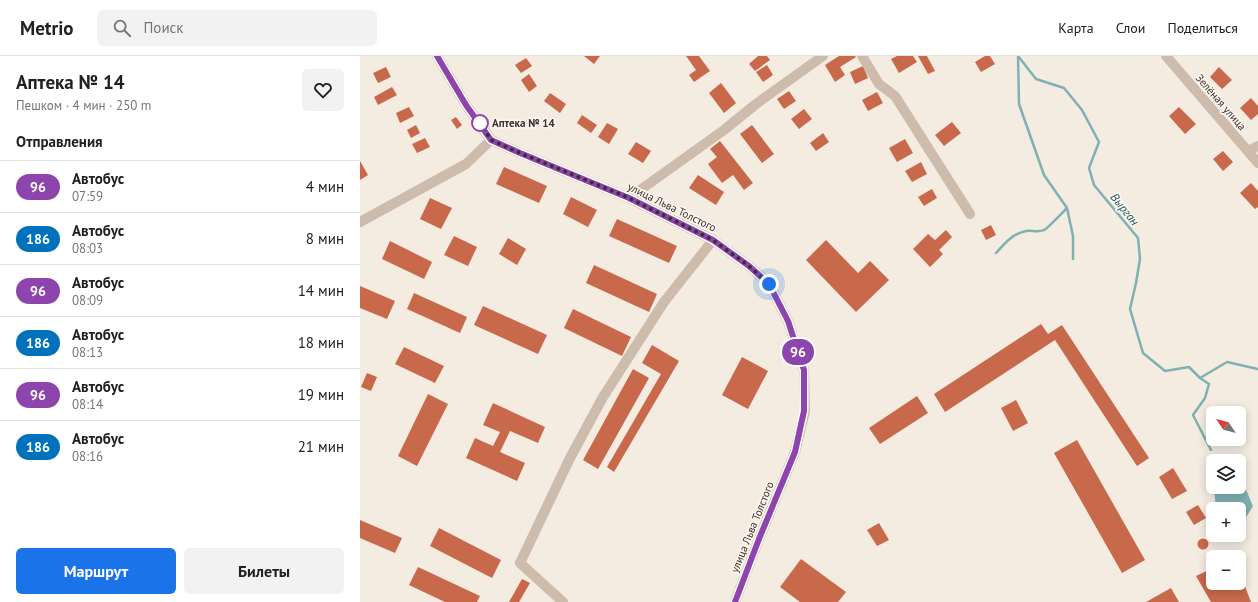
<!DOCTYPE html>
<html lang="ru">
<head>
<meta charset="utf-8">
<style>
	body { margin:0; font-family:"PT Sans",sans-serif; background:#f2f2f2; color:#202124; height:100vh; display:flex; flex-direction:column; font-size:15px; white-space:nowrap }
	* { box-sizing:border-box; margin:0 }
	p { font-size:13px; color:#757577 }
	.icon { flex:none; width:22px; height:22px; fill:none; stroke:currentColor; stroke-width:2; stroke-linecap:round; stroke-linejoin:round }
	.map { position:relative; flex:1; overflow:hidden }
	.side { display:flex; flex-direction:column; background:#fff; width:360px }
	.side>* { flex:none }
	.badge { padding:0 8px; border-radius:13px; font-size:14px; line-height:26px }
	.needle { width:26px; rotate:305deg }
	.buttons { position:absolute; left:846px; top:350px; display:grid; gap:8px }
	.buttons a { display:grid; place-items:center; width:40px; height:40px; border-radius:6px; background:#fff; box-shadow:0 2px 10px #0003; font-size:20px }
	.you { position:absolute; width:20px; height:20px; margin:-10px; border:3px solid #fff; border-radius:50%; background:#1a73e8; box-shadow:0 0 0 6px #1a73e833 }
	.map>.badge { position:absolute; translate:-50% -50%; box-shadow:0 0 0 2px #fff }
	h2 { padding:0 16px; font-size:15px; line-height:36px }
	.round { display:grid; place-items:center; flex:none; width:42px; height:42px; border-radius:6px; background:#f2f2f2 }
	.summary { display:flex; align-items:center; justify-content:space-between; height:68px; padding:0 16px }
	h1 { font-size:19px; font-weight:600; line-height:30px }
	.action { display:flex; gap:8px; margin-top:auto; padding:8px 16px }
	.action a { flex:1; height:46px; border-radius:6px; background:#1a73e8; color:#fff; font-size:16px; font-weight:600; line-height:46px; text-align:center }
	.action a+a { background:#f2f2f2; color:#202124 }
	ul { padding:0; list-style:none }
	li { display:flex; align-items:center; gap:12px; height:52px; padding:0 16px; border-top:1px solid #e0e0e0 }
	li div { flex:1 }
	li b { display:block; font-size:15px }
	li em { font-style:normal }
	li .badge { min-width:44px; font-weight:700; text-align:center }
	header { display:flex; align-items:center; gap:24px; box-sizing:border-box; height:56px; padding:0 20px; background:#fff; border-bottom:1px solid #e0e0e0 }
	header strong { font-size:19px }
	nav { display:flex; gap:22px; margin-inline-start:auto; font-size:14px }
	.search { width:280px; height:36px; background:#f2f2f2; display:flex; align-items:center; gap:10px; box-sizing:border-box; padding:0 14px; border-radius:6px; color:#757577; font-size:15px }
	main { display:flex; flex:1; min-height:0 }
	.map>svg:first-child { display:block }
</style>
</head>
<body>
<header>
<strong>Metrio</strong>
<div class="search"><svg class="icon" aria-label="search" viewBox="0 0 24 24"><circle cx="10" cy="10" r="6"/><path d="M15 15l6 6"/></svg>Поиск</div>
<nav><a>Карта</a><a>Слои</a><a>Поделиться</a></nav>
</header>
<main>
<section class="side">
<div class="summary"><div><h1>Аптека № 14</h1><p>Пешком · 4 мин · 250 m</p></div><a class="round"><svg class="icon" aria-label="heart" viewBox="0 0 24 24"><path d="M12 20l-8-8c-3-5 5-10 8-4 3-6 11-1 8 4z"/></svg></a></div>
<h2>Отправления</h2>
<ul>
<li><span class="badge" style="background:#8e44ad;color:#fff">96</span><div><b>Автобус</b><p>07:59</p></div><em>4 мин</em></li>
<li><span class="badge" style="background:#0072bc;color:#fff">186</span><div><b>Автобус</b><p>08:03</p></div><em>8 мин</em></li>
<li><span class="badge" style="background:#8e44ad;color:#fff">96</span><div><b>Автобус</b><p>08:09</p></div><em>14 мин</em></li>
<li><span class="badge" style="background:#0072bc;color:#fff">186</span><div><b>Автобус</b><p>08:13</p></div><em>18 мин</em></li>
<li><span class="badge" style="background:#8e44ad;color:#fff">96</span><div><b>Автобус</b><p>08:14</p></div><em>19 мин</em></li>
<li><span class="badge" style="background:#0072bc;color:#fff">186</span><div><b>Автобус</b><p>08:16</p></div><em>21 мин</em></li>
</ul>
<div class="action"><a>Маршрут</a><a>Билеты</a></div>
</section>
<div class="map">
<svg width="898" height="546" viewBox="0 0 898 546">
	<rect width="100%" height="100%" fill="#f4ebe1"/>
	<path fill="#7fb0b2" d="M 879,422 L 884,429 L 893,450 L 882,468 L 879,467 L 879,453 L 856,453 L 854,431 L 879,431 Z"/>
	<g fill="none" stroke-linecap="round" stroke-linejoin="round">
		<path stroke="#7fb0b2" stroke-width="2.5" d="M 658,0 L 676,23 L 704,32 L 722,54 L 739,86 L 729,112 L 734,129 L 778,182 L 780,203 L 776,227 L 770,253 L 783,297 L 805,315 L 829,311 L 840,322 L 867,306 L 898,313
			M 658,1 L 659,48 L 684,119 L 707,152 L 713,180 L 713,203
			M 636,197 C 645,187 652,178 666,175 C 672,174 678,177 684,174 C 687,173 703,156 707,152
			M 840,322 L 849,328 L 845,342 L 833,359 L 851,394"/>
	</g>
	<path fill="#c8694b" d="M 224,0 L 240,0 L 234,8 Z
		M 326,0 L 339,0 L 350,15 L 334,26 L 329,19 L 336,14 Z
		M 398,0 L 407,0 L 410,4 L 395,15 L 389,8 Z
		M 479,0 L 495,0 L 496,1 L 480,11 L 485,19 L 475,26 L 465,9 Z
		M 537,0 L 553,0 L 557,6 L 539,17 L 531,3 Z
		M 558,0 L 567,0 L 575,15 L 568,18 Z
		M 625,0 L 630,0 L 635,8 L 621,16 L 615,6 Z
		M 166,2 L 172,10 L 161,17 L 155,9 Z
		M 407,9 L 413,19 L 403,26 L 396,16 Z
		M 503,10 L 508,22 L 495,28 L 490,16 Z
		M 26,11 L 31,21 L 18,27 L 13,17 Z
		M 859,11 L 872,24 L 862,33 L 850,21 Z
		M 169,18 L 177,30 L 169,36 L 161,24 Z
		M 361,27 L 376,47 L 364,57 L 349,37 Z
		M 32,31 L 37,39 L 18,49 L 14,41 Z
		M 429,35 L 436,45 L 424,53 L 417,43 Z
		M 517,36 L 523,47 L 508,55 L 502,44 Z
		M 190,37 L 206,48 L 200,57 L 184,45 Z
		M 891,42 L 898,50 L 898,58 L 891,64 L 880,52 Z
		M 49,51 L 54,60 L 40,67 L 36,57 Z
		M 819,51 L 836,68 L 825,78 L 809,60 Z
		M 444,53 L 452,63 L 439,73 L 431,63 Z
		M 222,59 L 237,69 L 231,77 L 217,67 Z
		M 96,61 L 102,69 L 97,73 L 91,64 Z
		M 592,66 L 601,77 L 584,90 L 575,79 Z
		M 247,67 L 258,73 L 249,88 L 238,81 Z
		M 56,69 L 60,77 L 51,82 L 47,74 Z
		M 392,69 L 414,98 L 402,107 L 380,78 Z
		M 463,77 L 469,86 L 456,95 L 450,87 Z
		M 65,82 L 70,91 L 57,97 L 52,88 Z
		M 545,83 L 553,97 L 537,106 L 529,92 Z
		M 360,85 L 393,127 L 384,134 L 373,119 L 362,127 L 348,108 L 357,101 L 350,93 Z
		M 276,86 L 291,95 L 283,107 L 268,98 Z
		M 863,95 L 873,106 L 863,115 L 853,103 Z
		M 0,105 L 8,119 L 0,124 Z
		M 561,106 L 567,118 L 552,126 L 545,115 Z
		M 144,111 L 187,130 L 179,147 L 136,128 Z
		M 338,119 L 364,136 L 356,149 L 329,132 Z
		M 891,127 L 898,135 L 898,151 L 895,153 L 880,137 Z
		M 572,133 L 577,142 L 564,150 L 558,141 Z
		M 211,141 L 237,154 L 228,171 L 203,158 Z
		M 70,142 L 92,152 L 81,173 L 60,163 Z
		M 257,163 L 317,190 L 309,207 L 249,180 Z
		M 631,169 L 636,179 L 626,184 L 621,174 Z
		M 586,174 L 592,181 L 579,194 L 583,198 L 570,211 L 553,193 L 568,178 L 575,184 Z
		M 94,180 L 117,191 L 108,210 L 84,199 Z
		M 148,182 L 166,193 L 157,209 L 139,198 Z
		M 466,184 L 498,217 L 510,205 L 529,224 L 496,256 L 446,204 Z
		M 30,185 L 72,206 L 64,223 L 22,203 Z
		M 234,209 L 297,238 L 289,256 L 226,227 Z
		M 0,230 L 35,245 L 27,263 L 0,252 Z
		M 54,237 L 107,261 L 100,277 L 47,253 Z
		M 123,250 L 187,279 L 178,298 L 114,269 Z
		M 213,253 L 271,281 L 262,300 L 204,272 Z
		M 681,268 L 688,278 L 702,269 L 789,402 L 777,410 L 695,284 L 585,356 L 574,338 Z
		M 292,289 L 319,305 L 254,416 L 247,411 L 301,318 L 282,307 Z
		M 44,291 L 84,310 L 75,327 L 35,308 Z
		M 382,301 L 408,315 L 388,353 L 362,339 Z
		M 273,313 L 289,322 L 238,413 L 223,404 Z
		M 7,317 L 17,321 L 11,335 L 1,331 Z
		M 68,338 L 88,348 L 57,410 L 38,400 Z
		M 557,340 L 568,357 L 520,388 L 509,372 Z
		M 656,344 L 668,367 L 653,375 L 641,352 Z
		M 133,347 L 185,371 L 178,387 L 150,375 L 140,396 L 165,407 L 157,425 L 106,402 L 115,382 L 133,390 L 140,376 L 123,369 Z
		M 717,384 L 785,504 L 762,517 L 694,397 Z
		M 813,412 L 827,435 L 812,443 L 799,421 Z
		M 838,449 L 846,462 L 834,469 L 826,456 Z
		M 0,464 L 42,482 L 35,497 L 0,482 Z
		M 519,467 L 529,484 L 517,490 L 507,474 Z
		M 79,472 L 141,504 L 132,522 L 70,490 Z
		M837.5 488a5.5 5.5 0 1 1 11 0a5.5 5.5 0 1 1-11 0Z
		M 441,503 L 486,536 L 478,546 L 440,546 L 420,531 Z
		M 58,511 L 120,540 L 117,546 L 85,546 L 49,529 Z
		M 853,512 L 853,527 L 879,527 L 879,515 L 891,546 L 851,546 L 836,520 Z
		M 162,523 L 170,527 L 159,546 L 149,546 Z
		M 811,532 L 819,546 L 786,546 Z"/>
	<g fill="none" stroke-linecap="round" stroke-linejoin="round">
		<path stroke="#cdbbac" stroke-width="10" d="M 77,0 L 106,49 L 131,84 L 160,97 L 269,142 L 353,184 L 389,210 L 409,228 L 428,265 L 444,314 L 445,355 L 435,396 L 399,483 L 375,546
			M 502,0 L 519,28 L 535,40 L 610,158
			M 806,0 L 898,107
			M 888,95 L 898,90
			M 269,142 L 364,74 L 396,48 L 463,0
			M 0,166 L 106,108 L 131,84
			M 203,546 L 160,507 L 210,402 L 243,341 L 304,246 L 353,184"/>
	</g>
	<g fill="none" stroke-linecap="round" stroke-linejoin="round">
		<defs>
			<path id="line" d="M 77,0 L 106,49 L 131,84 L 160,97 L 269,142 L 353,184 L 389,210 L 409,228 L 428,265 L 444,314 L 444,355 L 435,396 L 399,483 L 375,546"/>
		</defs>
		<use href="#line" stroke="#fff" stroke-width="9"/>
		<use href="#line" stroke="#8e44ad" stroke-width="6"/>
		<path stroke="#3b302b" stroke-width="4" stroke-dasharray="0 7.2" d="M 120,67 L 131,84 L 160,97 L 269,142 L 353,184 L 389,210 L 409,228"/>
	</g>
	<circle fill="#fff" stroke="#8e44ad" stroke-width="2" cx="120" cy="67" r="8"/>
	<g text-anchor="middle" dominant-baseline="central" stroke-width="3.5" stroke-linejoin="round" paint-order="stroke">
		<g font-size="11" fill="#3b302b" stroke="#fbf5ee">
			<text transform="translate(861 46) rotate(49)">Зелёная улица</text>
			<text transform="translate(312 151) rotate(26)">улица Льва Толстого</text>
			<text transform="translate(392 471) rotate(-68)">улица Льва Толстого</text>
		</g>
		<g font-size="11" font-weight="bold" fill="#3b302b" stroke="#fbf5ee" text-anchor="start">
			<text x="132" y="67">Аптека № 14</text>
		</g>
		<g font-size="12" font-style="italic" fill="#1f5a5e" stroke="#fbf5ee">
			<text transform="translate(765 153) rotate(51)">Вырган</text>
		</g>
	</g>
</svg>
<div class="buttons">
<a><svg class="needle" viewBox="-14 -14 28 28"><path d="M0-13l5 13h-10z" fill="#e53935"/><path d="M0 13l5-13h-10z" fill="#757577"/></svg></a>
<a><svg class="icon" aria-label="layers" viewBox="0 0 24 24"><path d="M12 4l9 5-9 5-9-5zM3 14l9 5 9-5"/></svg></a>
<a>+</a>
<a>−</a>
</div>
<div class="you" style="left:409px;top:228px"></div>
<b class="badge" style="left:438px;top:296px;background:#8e44ad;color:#fff">96</b>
</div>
</main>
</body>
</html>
